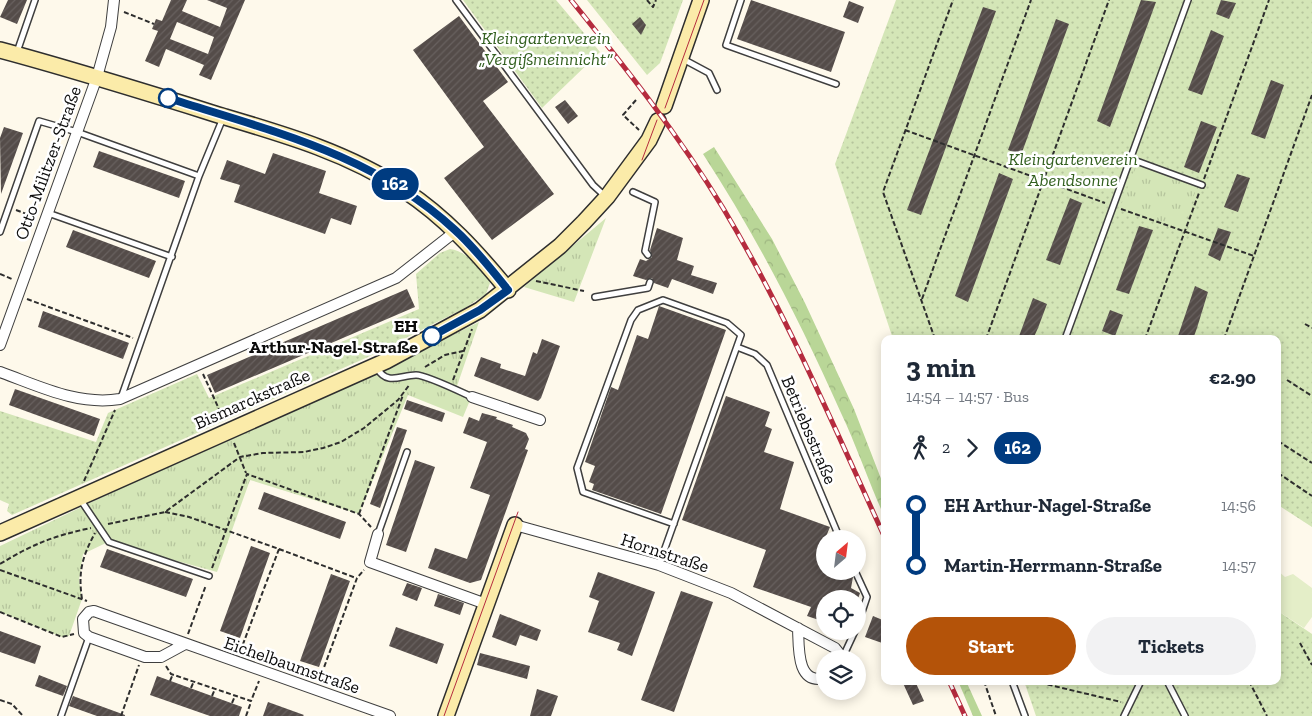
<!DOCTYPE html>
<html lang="en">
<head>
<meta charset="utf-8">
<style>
	body { margin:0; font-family:"Zilla Slab",serif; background:#f2f2f3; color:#1f2937; height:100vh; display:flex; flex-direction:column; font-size:19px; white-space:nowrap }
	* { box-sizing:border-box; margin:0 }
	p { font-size:16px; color:#747a83 }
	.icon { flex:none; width:28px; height:28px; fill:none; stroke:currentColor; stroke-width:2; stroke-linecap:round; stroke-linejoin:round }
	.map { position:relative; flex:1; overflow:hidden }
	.side { position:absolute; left:881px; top:335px; width:400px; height:350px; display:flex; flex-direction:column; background:#fff; border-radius:10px; box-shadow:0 2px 12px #0003 }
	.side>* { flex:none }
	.badge { padding:0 10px; border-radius:16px; font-size:18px; line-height:32px }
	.needle { width:32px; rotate:28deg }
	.tools { position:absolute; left:816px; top:530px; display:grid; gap:10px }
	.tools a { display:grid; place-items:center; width:50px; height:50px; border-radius:50%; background:#fff; box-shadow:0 2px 12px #0003; font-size:25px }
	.map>.badge { position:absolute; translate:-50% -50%; box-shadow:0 0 0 2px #fff }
	.legs { display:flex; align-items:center; gap:8px; height:55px; padding:0 25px; font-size:16px }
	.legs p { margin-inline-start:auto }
	.overview { display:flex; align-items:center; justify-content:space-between; height:85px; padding:0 25px }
	h1 { font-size:28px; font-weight:700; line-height:38px }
	.button { display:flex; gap:10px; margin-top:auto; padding:10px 25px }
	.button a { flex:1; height:58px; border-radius:30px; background:#b45309; color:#fff; font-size:20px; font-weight:700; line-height:58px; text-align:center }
	.button a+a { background:#f2f2f3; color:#1f2937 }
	ul { padding:0 25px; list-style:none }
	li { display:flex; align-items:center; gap:18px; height:60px; font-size:19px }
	li i { display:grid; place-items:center; width:8px; height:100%; margin:0 6px; background:currentColor }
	li i::after { content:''; width:12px; height:12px; margin:-6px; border:4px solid; border-radius:50%; background:#fff }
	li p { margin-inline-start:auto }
	li:first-child i { background:linear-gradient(#0000 50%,currentColor 0) }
	li:last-child i { background:linear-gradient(currentColor 50%,#0000 0) }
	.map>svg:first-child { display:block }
</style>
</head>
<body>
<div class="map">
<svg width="1312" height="716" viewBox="0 0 1312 716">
	<defs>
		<pattern id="grass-dots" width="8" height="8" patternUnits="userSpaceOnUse" patternTransform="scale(1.25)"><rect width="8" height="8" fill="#d4e6b7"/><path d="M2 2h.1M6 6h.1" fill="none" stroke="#b5c49c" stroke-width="1.8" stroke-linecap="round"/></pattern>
		<pattern id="forest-crowns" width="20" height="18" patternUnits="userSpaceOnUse" patternTransform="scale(1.25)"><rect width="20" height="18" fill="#b9d697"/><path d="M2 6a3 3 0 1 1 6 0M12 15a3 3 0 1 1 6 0" fill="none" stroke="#9eb681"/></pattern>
		<pattern id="park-tufts" width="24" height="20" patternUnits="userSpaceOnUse" patternTransform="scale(1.25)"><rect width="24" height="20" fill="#d4e6b7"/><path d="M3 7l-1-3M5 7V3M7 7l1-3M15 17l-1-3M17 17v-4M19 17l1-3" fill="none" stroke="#b5c49c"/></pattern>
		<pattern id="building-hatch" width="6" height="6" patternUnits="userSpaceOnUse" patternTransform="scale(1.25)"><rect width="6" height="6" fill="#544c49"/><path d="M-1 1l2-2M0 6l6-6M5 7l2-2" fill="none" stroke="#68615f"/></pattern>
	</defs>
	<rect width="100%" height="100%" fill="#fef9eb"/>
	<path fill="url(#grass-dots)" d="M 463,0 L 556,0 L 600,52 L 542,108 Z
		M 587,0 L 683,0 L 660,63 L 647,75 Z
		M 896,0 L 1312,0 L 1312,527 L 1278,505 L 1278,339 L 893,339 L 835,164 Z
		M 450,249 C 465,251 485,268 490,283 L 486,294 L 465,308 L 368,357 L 12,515 L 7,511 L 9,504 L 0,500 L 0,411 L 96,442 L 108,413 L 197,374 L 209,398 L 419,309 L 416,274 L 440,253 Z
		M 1278,611 L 1312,634 L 1312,716 L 1036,716 L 1024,681 L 1278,681 Z"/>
	<path fill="url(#forest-crowns)" d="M 714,147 L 772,239 L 805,303 L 854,409 L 885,489 L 885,518 C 869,483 857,447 841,413 C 801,323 757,237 703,154 Z
		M 958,681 L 966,681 L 982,716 L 973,716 Z"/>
	<path fill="url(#park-tufts)" d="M 1136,165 L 1197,187 L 1182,230 L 1120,208 Z
		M 606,218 L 574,302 L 524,287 L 532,280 Z
		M 479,322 L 457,386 L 473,393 L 463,417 L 408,395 L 359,514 L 250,480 L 217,572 L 108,542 L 83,554 L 79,580 L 82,599 L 69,636 L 62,637 L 0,612 L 0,546 L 232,435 L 393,364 Z"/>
	<path fill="#e4eec8" d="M 1278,571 L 1285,577 L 1293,574 L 1312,588 L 1312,617 L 1304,628 L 1278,611 Z"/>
	<path fill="url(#building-hatch)" fill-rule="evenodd" d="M 8,0 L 27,0 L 17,24 L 0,17 Z
		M 171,0 L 187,0 L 182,11 L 220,27 L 227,8 L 207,0 L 245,0 L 211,80 L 199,75 L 204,65 L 166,49 L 159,67 L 145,61 L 158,31 L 152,29 L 156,19 L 162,21 ZM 177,22 L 214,37 L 208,54 L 170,39 Z
		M 751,0 L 845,32 L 831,72 L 737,39 Z
		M 1141,0 L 1156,2 L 1110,127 L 1097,121 Z
		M 1221,0 L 1236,3 L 1229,19 L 1216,14 Z
		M 849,1 L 864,7 L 858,23 L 843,17 Z
		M 983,7 L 996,11 L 921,215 L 907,210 Z
		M 459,16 L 508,82 L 483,101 L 554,194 L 492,240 L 444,178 L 484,147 L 413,50 Z
		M 640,17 L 646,25 L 641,35 L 632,24 Z
		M 1056,19 L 1069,24 L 1021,155 L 1008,150 Z
		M 1211,30 L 1224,36 L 1202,95 L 1188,90 Z
		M 1271,80 L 1284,85 L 1265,139 L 1251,134 Z
		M 565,100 L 578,116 L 568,124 L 555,107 Z
		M 1201,121 L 1217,127 L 1199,173 L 1184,167 Z
		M 4,127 L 23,133 L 1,194 L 0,138 Z
		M 99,151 L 185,181 L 179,198 L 93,167 Z
		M 273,153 L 326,171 L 319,193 L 357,206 L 351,225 L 331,218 L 325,234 L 234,202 L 240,185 L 220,179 L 227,160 L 265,174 Z
		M 999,173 L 1013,179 L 968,302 L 955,296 Z
		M 1237,174 L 1250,178 L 1238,212 L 1224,207 Z
		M 1070,198 L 1082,203 L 1060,265 L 1046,260 Z
		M 1139,226 L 1153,230 L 1129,294 L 1116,290 Z
		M 657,228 L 683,238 L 677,260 L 694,266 L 691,275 L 717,283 L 713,294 L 672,279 L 668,288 L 654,283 L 652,278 L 646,280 L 633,276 L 640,259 L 646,261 L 652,257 L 650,250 Z
		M 1218,228 L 1231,232 L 1220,261 L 1208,255 Z
		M 73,230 L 156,261 L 149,278 L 66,247 Z
		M 1195,286 L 1208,292 L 1197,328 L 1193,339 L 1177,339 Z
		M 407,289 L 415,307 L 215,393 L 207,375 Z
		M 1033,298 L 1047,304 L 1038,328 L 1033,339 L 1018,339 Z
		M 659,306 L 726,330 L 661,514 L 592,490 L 594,484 L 589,482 L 595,466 L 585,462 L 611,387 L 618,390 L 637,335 L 648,339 Z
		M 1110,310 L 1123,315 L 1115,336 L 1102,331 Z
		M 43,311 L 129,343 L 123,359 L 38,327 Z
		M 542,339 L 560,346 L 541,398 L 538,401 L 474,376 L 481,357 L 501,364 L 500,368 L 525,376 L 533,352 L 537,354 Z
		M 15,389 L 100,419 L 94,436 L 9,405 Z
		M 726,396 L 770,412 L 765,426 L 772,429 L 764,452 L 794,462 L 780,509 L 830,527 L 825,539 L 825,571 L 837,571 L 853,577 L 851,588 L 860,593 L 858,599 L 825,599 L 825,622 L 807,616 L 811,607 L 753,587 L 766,550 L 682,520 Z
		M 407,400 L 445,413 L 442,422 L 404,409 Z
		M 482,413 L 497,417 L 496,419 L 513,425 L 512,427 L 526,433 L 529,439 L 525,449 L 528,450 L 481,580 L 470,583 L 428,568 L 435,548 L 467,559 L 490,495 L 470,488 L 487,442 L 463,433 L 469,417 L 479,421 Z
		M 397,427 L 407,430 L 380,508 L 370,504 Z
		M 415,460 L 435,467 L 406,552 L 386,545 Z
		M 264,492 L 346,522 L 340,539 L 258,509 Z
		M 251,546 L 270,553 L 240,638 L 220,631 Z
		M 107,549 L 193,579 L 186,597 L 100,567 Z
		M 598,572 L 655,592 L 632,656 L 617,650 L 620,643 L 588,632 L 599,601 L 589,597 Z
		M 331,574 L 350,581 L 319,667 L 300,661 Z
		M 407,583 L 422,588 L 417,601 L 402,595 Z
		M 681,591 L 713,602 L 674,712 L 641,700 Z
		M 438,594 L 464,603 L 460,615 L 434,606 Z
		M 500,614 L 541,630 L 537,641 L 520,635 L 516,646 L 492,637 Z
		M 873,616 L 885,621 L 885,644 L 865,637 Z
		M 396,627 L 444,644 L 437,664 L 389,646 Z
		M 0,631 L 41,646 L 35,664 L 0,652 Z
		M 480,653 L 530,666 L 527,679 L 477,665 Z
		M 39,675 L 67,686 L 63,696 L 35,686 Z
		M 157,676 L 242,707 L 239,716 L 210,716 L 150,695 Z
		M 902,681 L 915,681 L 924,701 L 913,705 Z
		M 537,689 L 558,696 L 551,716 L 530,716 Z
		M 73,696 L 125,715 L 125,716 L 97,716 L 69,706 Z
		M 268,702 L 304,715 L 303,716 L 263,716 Z"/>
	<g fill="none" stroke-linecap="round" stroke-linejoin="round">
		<defs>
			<path id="lane" d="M 456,0 L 593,185 L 606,197
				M 741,0 L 726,45 L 836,84
				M 17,52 L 35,0
				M 681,58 L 709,73 L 717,90
				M 1131,159 L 1202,185
				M 633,192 L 655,202 L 645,251 L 648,255
				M 48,213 L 172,257
				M 0,232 L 39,121 L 77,132 L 199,176
				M 595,297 L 648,288 L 650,282
				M 1065,339 L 1188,0
				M 737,347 L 755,354 L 767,365 L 840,539
				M 377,368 C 387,386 401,375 416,375 C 426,375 461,392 472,397
				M 121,398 L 199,176 L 223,118
				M 80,499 L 109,542 L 209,576
				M 378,534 L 407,452
				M 659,565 L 741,335 L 727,323 L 663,300 L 638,310 L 631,320 L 577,468 L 583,492 L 674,524
				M 855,571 L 867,597 L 858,624
				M 842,659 L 855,631
				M 1012,681 L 1025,716
				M 1167,681 L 1185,716
				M 61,716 L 89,637
				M 1124,716 L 1141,681"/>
			<path id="street" d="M 0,345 L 97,77 L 111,27 L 114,0
				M 0,372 C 39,386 78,406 120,399 L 396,278 L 456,231
				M 472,397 L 540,420
				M 515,525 L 659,565 L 731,593 L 835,648 L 839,653 L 839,659
				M 378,534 L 370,562 L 486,604
				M 798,628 C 799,647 796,685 825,678
				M 185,644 L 161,657 L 145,657 L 89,637 L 84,633 L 83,619 L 89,612 L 94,611 L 390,716"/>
			<path id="secondary" d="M 0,50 C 75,70 148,93 222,116 C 286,135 348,153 404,190 C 445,217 477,252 508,290
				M 664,106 L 701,0
				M 0,533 L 386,361 L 480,310 L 560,246 L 584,222 L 607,197 L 649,140 L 658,121
				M 446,716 L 515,525"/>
		</defs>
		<use href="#lane" stroke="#3f3f3f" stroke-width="8"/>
		<use href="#street" stroke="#3f3f3f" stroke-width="12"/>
		<use href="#secondary" stroke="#2e2e2e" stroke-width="18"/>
		<path stroke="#2e2e2e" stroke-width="2" stroke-dasharray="5 2.5" stroke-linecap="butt" d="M 647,0 L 653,7 L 656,0
			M 124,12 L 154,24
			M 636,100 L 623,115 L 639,130
			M 905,130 L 1105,203
			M 1204,179 L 1269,0
			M 1121,209 L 1254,256
			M 16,210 L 35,217
			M 0,274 L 12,279
			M 536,281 L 584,291
			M 27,299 L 133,338
			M 922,299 L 1031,0
			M 1305,324 L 1312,328
			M 935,339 L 883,192 L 953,0
			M 986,339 L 1109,0
			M 1145,339 L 1199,193
			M 1224,339 L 1312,95
			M 425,367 L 445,355 L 463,351
			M 203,374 L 224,420
			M 453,380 L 472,329
			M 1287,380 L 1312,396
			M 1278,441 L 1312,463
			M 234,443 L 246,473
			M 1278,473 L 1312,496
			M 84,481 L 115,410
			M 165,512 L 189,517 L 279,549 L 240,652
			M 359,514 L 403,395
			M 108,524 L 165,512 L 240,457 L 263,453 L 304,452 L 323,448 L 341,442 L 364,428 L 398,400 L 410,384
			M 279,549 L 356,578
			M 0,564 C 33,544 53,536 91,528
			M 212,568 L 247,474 L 359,514 L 371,527
			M 0,570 L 87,601
			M 82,599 C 78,572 82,557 95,533
			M 0,612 L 62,637 L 74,634
			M 188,634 L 206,585
			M 1300,643 L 1312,665
			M 166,666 L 171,674 L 251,701 L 259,681
			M 170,681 L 173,674
			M 319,681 L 357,578 L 364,570
			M 984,681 L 996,716
			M 1033,681 L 1121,702
			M 1249,681 L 1267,716
			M 191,688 L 194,681
			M 212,696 L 215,689
			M 0,700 L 12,704 L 23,716
			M 232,703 L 235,696
			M 121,716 L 139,665
			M 246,716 L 251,702"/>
		<use href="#lane" stroke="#fff" stroke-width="5"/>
		<use href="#street" stroke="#fff" stroke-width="10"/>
		<use href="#secondary" stroke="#fbeba9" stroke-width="15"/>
		<path stroke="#b52b3e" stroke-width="1" d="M 665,108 L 704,0
			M 642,160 L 657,120
			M 444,716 L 518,512"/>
		<defs>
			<path id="rail" d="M 571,0 C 625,67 678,134 723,208 C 786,313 834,427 885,538
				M 949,681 L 965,716"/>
		</defs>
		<use href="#rail" stroke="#b52b3e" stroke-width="5"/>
		<use href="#rail" stroke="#fff" stroke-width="3" stroke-dasharray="9" stroke-linecap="butt"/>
	</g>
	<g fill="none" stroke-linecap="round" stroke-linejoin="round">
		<defs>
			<path id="line-1" d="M 168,98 C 271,131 373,154 455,230 C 475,248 491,269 508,290 L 480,310 L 432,336"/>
		</defs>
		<use href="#line-1" stroke="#fff" stroke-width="11"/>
		<use href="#line-1" stroke="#003b80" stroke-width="8"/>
	</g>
	<g fill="#fff" stroke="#003b80" stroke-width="2.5">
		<circle cx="168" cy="98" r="9"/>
		<circle cx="432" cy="336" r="9"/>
	</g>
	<g text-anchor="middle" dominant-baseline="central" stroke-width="5" stroke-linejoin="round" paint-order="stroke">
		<g font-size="18" font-style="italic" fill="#336020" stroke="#fff">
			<text x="546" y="38">Kleingartenverein<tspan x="546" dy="21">„Vergißmeinnicht“</tspan></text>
			<text x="1073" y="159">Kleingartenverein<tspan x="1073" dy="21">Abendsonne</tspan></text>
		</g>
		<g font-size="18" fill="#0c0c0c" stroke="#fff">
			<text transform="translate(48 163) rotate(-70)">Otto-Militzer-Straße</text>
			<text transform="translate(252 399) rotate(-24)">Bismarckstraße</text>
			<text transform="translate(809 430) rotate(67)">Betriebsstraße</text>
			<text transform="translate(665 553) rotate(18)">Hornstraße</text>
			<text transform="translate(292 665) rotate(19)">Eichelbaumstraße</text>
		</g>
		<g font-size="18" font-weight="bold" fill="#0c0c0c" stroke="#fff" text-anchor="end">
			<text x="418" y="326">EH<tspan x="418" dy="21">Arthur-Nagel-Straße</tspan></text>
		</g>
	</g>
</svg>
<div class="tools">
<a><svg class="needle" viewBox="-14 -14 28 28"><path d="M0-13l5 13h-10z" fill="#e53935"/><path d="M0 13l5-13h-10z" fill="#747a83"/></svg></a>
<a><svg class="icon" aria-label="locate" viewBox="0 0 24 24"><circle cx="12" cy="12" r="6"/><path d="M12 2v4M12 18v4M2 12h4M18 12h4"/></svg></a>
<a><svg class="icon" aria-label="layers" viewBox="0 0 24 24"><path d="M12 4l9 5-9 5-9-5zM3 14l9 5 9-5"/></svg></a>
</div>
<b class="badge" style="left:395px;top:184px;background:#003b80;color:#fff">162</b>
<section class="side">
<div class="overview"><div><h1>3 min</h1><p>14:54 – 14:57 · Bus</p></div><b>€2.90</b></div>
<div class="legs"><svg class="icon" aria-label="walk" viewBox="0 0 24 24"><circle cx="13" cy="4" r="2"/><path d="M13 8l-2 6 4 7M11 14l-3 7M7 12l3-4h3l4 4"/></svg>2<svg class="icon" aria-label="forward" viewBox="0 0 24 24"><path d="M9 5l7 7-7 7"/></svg><b class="badge" style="background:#003b80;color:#fff">162</b></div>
<ul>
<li><i style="color:#003b80"></i><b>EH Arthur-Nagel-Straße</b><p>14:56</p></li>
<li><i style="color:#003b80"></i><b>Martin-Herrmann-Straße</b><p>14:57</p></li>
</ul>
<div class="button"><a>Start</a><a>Tickets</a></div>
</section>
</div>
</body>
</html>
